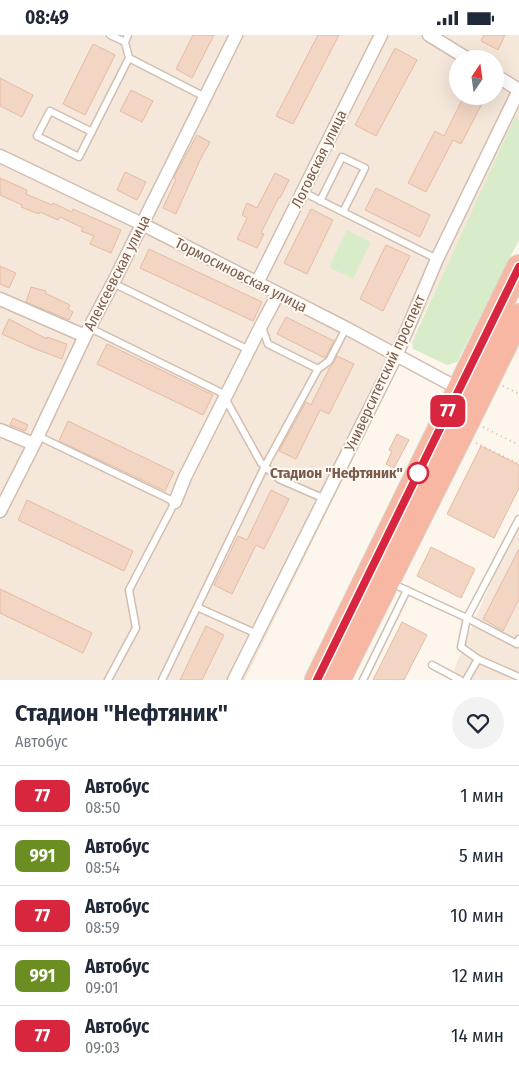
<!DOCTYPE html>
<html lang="ru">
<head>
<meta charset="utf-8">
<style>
	body { margin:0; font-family:"Fira Sans Condensed",sans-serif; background:#f2f2f3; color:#1f2937; height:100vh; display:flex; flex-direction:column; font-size:19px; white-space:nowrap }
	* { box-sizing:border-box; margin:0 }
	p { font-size:16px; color:#747a83 }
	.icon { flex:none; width:28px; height:28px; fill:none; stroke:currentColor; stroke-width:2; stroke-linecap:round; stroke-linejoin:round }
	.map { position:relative; height:645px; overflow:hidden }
	.panel { display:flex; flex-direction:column; background:#fff; flex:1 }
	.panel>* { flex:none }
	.badge { padding:0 10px; border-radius:8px; font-size:18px; line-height:32px }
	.needle { width:32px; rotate:13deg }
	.controls { position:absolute; left:449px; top:15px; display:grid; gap:10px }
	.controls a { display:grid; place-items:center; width:55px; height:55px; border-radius:50%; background:#fff; box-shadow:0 5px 20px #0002; font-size:25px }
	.map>.badge { position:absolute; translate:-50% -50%; box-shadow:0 0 0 2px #fff }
	.round { display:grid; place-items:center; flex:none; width:52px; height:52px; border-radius:26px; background:#f2f2f3 }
	.head { display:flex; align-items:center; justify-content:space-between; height:85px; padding:0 15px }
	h1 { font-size:24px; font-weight:700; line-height:38px }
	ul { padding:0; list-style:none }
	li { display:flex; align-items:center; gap:15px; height:60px; padding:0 15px; border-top:1px solid #e0e1e3 }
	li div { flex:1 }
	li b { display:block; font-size:19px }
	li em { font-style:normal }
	li .badge { min-width:55px; font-weight:700; text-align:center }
	.status { display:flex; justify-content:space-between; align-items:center; height:35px; padding:0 25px; background:#fff; direction:ltr }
	.status svg { height:14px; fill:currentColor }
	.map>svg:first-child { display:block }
</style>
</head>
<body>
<div class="status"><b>08:49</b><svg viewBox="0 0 49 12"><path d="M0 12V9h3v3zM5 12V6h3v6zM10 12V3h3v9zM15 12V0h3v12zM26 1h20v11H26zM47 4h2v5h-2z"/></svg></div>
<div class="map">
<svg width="519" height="645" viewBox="0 0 519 645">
	<rect width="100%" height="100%" fill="#fdf6ec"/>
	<path fill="#f5e8da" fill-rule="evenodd" d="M 0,0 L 519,0 L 519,84 L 245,645 L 0,645 ZM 458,24 L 495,24 L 495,61 L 458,61 Z
		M 519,484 L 519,645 L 450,645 L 472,591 Z"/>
	<path fill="#d8ecc9" d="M 515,82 L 519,84 L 519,205 L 457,327 L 447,330 L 413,314 L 412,307 Z
		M 347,195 L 371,207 L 353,244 L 329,232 Z"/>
	<path fill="#f3d5c3" stroke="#e6bba3" d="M 193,0 L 214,0 L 192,43 L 176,34 Z
		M 318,0 L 339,0 L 293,89 L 276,81 Z
		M 484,0 L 505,0 L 498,15 L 481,6 Z
		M 93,9 L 115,20 L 85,80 L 63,69 Z
		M 395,13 L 417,25 L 376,101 L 355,90 Z
		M 0,43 L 33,60 L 22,82 L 0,71 Z
		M 131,55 L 153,66 L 142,87 L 120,76 Z
		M 464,61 L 486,61 L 461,109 L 453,105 L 426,157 L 408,148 L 435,96 L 444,101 Z
		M 197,100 L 210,107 L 201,123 L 176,179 L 163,173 L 176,144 L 174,143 L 175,140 Z
		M 125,137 L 146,147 L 137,165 L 117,155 Z
		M 275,138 L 289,145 L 280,163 L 279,162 L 261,198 L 264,199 L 257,213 L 237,204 L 247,183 L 242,180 L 247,168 L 257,173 Z
		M 0,143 L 27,155 L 26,159 L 52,170 L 53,168 L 72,177 L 73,174 L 121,195 L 111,218 L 90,209 L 94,201 L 81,196 L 83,193 L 60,182 L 58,185 L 40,177 L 39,179 L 21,172 L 22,170 L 0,160 Z
		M 376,153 L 430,180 L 420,202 L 365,175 Z
		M 311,174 L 333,185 L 307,239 L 284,228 Z
		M 386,210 L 410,221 L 383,276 L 360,264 Z
		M 149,214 L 262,267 L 253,286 L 140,233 Z
		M 0,231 L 16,238 L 9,253 L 0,249 Z
		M 31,252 L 46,256 L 45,258 L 70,270 L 68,274 L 73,277 L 69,285 L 26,267 Z
		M 286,282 L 334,306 L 325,323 L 277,299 Z
		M 9,284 L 47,304 L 47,302 L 67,309 L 62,324 L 33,313 L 2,299 Z
		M 107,309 L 213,360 L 203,380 L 97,329 Z
		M 337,321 L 354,329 L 329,379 L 320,375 L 296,424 L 279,416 L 306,367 L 311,370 L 330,332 L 333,329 Z
		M 13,383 L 28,390 L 25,396 L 10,390 Z
		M 68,386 L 174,437 L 165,456 L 59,406 Z
		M 397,399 L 409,405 L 394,433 L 386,429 L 392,416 L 389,415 Z
		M 481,411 L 519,430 L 519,453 L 494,503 L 447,479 Z
		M 271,455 L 289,464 L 264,514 L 256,510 L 232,559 L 214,550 L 238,501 L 247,505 Z
		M 27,465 L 133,516 L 124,536 L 18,485 Z
		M 431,512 L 475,534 L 461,563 L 417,541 Z
		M 519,514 L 519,564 L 503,596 L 483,584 Z
		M 0,554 L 92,598 L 83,618 L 0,578 Z
		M 402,587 L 427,600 L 404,645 L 373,645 Z
		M 206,591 L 224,600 L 202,645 L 180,645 Z"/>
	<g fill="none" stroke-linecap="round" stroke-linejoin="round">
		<defs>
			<path id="lane" d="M 110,0 L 125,7 L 128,0
				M 125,7 L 129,23 L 205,62
				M 92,97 L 50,76 L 37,101 L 79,122 L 129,23
				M 303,157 L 437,224
				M 320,166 L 342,122 L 365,133 L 343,177
				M 113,248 L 249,315
				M 262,292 L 268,309 L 318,334
				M 90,293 L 226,360
				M 225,363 L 261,428 L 279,444 L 325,464
				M 38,401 L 175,467 L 129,555 L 136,593 L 108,645
				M 391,548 L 467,583 L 517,609 L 519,604
				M 197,572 L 257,599
				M 478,624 L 461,612 L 467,583 L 519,484
				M 432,630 L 460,645
				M 162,645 L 265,431 L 318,334 L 329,326 L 346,293
				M 363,645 L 407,555
				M 466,645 L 478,624 L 519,642"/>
			<path id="street" d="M 429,0 L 468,24
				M 495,40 L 519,55
				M 0,121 L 142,189 L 346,293 L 463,356
				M 257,248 L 381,0
				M 0,264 L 85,301
				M 0,395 L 34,409
				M 175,467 L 185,442 L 261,291 L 278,259
				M 0,476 L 34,409 L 85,301 L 113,248 L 236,0
				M 234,645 L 396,321 L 437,224 L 519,55"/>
			<path id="highway" d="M 317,645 L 519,232
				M 338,645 L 468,385 L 519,281"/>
		</defs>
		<use href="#lane" stroke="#d1beb0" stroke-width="9"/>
		<use href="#street" stroke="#d1beb0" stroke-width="15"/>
		<use href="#highway" stroke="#dad1cd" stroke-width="26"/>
		<path stroke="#d9b8a5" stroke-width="2" stroke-dasharray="1 4" stroke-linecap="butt" d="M 503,351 L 519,359
			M 483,392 L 519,410
			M 476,408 L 519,429"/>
		<use href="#lane" stroke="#fff" stroke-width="6"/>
		<use href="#street" stroke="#fff" stroke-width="12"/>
		<use href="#highway" stroke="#f7b7a3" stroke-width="24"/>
	</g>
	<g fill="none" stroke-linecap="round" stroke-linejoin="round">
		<defs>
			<path id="line" d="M 317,645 L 519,232"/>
		</defs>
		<use href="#line" stroke="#fff" stroke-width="11"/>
		<use href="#line" stroke="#d7263d" stroke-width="8"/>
	</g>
	<circle fill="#fff" stroke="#d7263d" stroke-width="2.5" cx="418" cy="438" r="10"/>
	<g text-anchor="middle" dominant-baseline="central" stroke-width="4" stroke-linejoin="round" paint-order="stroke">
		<g font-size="15" fill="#7a5c4d" stroke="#fffaf3">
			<text transform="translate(319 124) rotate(-64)">Логовская улица</text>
			<text transform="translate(117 238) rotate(-63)">Алексеевская улица</text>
			<text transform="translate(241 240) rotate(27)">Тормосиновская улица</text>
			<text transform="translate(385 338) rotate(-65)">Университетский проспект</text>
		</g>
		<g font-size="15" font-weight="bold" fill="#7a5c4d" stroke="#fffaf3" text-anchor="end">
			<text x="403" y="438">Стадион "Нефтяник"</text>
		</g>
	</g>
</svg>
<div class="controls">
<a><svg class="needle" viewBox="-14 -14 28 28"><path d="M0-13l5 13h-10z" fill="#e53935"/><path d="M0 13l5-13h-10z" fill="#747a83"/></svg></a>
</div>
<b class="badge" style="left:448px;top:376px;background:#d7263d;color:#fff">77</b>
</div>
<section class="panel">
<div class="head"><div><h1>Стадион &quot;Нефтяник&quot;</h1><p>Автобус</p></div><a class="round"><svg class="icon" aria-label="heart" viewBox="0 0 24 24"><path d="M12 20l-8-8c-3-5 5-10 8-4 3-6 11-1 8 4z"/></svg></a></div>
<ul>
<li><span class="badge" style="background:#d7263d;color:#fff">77</span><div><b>Автобус</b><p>08:50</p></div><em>1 мин</em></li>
<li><span class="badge" style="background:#6b8e23;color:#fff">991</span><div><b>Автобус</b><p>08:54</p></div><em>5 мин</em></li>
<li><span class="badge" style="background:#d7263d;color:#fff">77</span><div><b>Автобус</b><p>08:59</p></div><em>10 мин</em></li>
<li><span class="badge" style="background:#6b8e23;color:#fff">991</span><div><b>Автобус</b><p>09:01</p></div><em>12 мин</em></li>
<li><span class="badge" style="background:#d7263d;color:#fff">77</span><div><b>Автобус</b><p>09:03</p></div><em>14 мин</em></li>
</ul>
</section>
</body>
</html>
